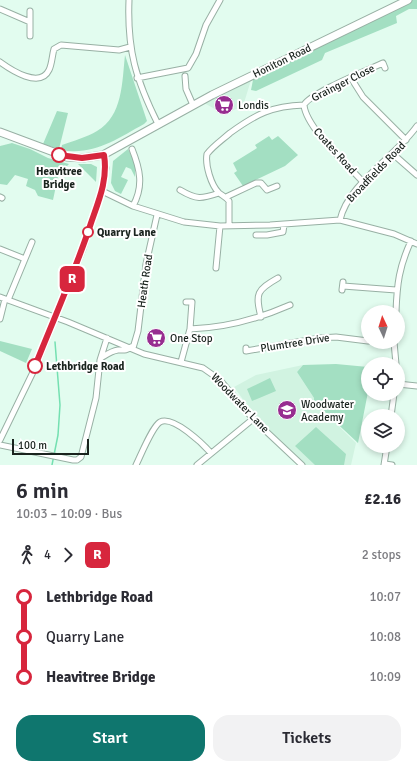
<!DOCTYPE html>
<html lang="en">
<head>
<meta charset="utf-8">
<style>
	body { margin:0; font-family:Signika,sans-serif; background:#f2f2f3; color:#2b2b33; height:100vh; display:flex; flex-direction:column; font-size:15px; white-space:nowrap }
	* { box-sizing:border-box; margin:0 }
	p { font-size:13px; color:#7c7c81 }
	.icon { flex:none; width:22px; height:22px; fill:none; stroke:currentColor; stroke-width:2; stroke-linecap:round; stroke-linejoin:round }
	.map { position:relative; height:465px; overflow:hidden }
	.sheet { display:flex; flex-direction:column; background:#fff; flex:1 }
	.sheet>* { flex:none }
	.badge { padding:0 8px; border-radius:6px; font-size:14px; line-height:26px }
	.needle { width:26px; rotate:356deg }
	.buttons { position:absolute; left:361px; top:305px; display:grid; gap:8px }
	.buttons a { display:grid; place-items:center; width:44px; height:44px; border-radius:50%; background:#fff; box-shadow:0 2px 6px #0003; font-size:20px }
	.scale { position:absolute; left:12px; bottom:10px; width:77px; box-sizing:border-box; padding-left:4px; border:2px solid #1a231e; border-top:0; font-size:11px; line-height:14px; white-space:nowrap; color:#1a231e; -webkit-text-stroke:3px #fff; paint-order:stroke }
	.map>.badge { position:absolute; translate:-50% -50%; box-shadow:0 0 0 2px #fff }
	.legs { display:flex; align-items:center; gap:6px; height:44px; padding:0 16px; font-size:13px }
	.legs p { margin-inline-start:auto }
	.overview { display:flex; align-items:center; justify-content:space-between; height:68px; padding:0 16px }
	h1 { font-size:22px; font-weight:600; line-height:30px }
	.cta { display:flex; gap:8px; margin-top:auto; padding:8px 16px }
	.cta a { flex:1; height:46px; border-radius:16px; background:#0f766e; color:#fff; font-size:16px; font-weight:600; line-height:46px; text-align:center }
	.cta a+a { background:#f2f2f3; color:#2b2b33 }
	ul { padding:0 16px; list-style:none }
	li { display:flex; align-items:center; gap:14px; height:40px; font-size:15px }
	li i { display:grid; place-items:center; width:6px; height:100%; margin:0 5px; background:currentColor }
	li i::after { content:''; width:10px; height:10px; margin:-5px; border:3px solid; border-radius:50%; background:#fff }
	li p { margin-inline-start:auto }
	li:first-child i { background:linear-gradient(#0000 50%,currentColor 0) }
	li:last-child i { background:linear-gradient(currentColor 50%,#0000 0) }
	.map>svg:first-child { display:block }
</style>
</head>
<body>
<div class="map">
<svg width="417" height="465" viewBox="0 0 417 465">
	<rect width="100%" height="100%" fill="#e2fcef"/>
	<path fill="#d1f3e1" d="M 251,80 L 243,106 L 224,114 L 204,103 Z
		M 303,365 L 297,372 L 314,398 L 314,402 L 356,443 L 351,465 L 306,465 L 257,419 L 234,387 L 256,375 Z"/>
	<path fill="#a3dfc2" d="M 412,0 L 417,0 L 417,9 L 409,9 L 396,16 L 397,23 L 325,53 L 322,60 L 256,91 L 251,90 L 253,80 Z
		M 125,55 L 147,121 L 144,124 C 117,139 93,156 61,150 L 62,145 C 73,141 87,137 97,131 C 123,116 122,82 125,55 Z
		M 57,111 L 68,113 L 59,149 L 43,144 Z
		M 269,136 L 272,140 L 278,136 L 298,155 L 285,166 L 243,186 L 234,173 L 237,171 L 233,163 L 257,148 L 255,145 Z
		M 12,143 L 30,149 L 48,158 L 69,164 L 64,169 L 60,167 L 53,200 L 38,196 L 35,190 L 26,186 L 28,179 L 15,175 L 7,185 L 0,184 L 0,146 Z
		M 128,149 L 135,162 L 135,177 L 131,169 L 126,167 L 121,177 L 128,180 L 121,194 L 115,191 L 111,183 L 113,161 Z
		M 78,164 L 91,164 L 97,167 L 96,182 Z
		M 0,341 L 32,349 L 26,363 L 0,351 Z
		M 336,364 L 368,367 L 368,392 L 358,443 L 314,402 L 314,398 L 297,372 L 303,365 Z
		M 270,378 L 276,391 L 252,401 L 247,389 Z
		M 316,427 L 346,454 L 344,465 L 315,465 L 295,446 Z"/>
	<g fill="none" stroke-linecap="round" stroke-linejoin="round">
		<path stroke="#74e0b1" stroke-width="1.5" d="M 52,465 L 58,435 L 60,405 L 55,342"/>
		<defs>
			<path id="minor" d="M 129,0 C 127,50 136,80 158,124
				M 0,9 L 30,22 L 30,36
				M 30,22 L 30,11
				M 0,62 C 11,70 40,89 49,70 C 52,64 52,56 54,49 L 61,45 L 119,50 L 130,47
				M 185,76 L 186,89 L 193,105
				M 137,78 L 188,68 L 196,54 L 206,25 L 220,0
				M 351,78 L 363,97 L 406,140
				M 304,105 C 310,93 368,70 383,63 L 385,68
				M 132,149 C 140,169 144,186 133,206
				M 393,154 L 417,175
				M 180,190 C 197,200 201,199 219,193
				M 102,191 L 133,206 L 184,222 L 220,226 L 270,225 L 340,220 L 394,234 L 417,244
				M 0,197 L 2,198
				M 226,197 L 256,183 L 261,183 L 267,190 L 277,186
				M 340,220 C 348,184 395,157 417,126
				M 229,225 L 229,201 C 226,197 223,196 219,193 C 211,185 205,165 207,154 C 213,146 222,140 230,133 C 256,114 272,106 304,105 C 306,128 348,165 363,182
				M 256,235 L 267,235 L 283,232 L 284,225
				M 0,249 L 25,259
				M 216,268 L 220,226
				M 343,286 L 396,290
				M 342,290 L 343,282
				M 0,297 L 68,322 L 144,354 L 203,368 L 220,380 L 253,419 L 302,465
				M 8,300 L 32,242
				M 396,312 C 397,284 399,267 411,241
				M 261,317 C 255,293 257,290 278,278
				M 0,319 L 5,299
				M 190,329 C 225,328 258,319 290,305
				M 394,342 L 396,364
				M 133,348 L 138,331 L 146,264 L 157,215
				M 246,348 L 246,351 L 320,338 L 336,337 L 368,341
				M 101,358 C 106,355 111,351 118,350 C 124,350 126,351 131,347
				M 181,362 L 190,329 L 192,302 L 186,302
				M 398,384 L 417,386
				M 391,416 L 394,394
				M 0,440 L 35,368 L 83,249 L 102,191 L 106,168 L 103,155
				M 0,445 L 73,460 L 77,460 L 81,457 L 96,398 L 100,360 L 107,338
				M 385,464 L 392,465
				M 136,465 C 141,455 152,427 160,422 C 173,415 203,444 211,453
				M 197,465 L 253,419
				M 384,465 L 387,446"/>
			<path id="secondary" d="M 0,132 L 67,157 L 83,158 L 103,155 L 212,95 L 408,0"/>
		</defs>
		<use href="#minor" stroke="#98b0a4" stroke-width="7"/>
		<use href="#secondary" stroke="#98b0a4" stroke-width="9"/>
		<use href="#minor" stroke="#fff" stroke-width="5"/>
		<use href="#secondary" stroke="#fff" stroke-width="7"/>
	</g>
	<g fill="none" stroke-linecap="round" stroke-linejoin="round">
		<defs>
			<path id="line-1" d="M 35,366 C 54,318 75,272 91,223 C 99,200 108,179 104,155 L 82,158 L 59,155"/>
		</defs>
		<use href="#line-1" stroke="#fff" stroke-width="9"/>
		<use href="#line-1" stroke="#d7263d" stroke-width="6"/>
	</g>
	<defs>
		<symbol id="supermarket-disc" viewBox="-11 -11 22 22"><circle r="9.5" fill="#972d90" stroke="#fff"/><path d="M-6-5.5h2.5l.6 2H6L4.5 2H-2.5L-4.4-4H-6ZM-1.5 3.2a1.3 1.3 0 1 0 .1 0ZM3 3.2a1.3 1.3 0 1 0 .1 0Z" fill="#fff"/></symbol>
		<symbol id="school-disc" viewBox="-11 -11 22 22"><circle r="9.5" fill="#972d90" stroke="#fff"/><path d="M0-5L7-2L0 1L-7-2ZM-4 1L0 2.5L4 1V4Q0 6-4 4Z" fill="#fff"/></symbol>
	</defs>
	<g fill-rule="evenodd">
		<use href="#supermarket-disc" x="213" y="94" width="22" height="22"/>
		<use href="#supermarket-disc" x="145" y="327" width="22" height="22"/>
		<use href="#school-disc" x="276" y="399" width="22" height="22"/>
	</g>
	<g fill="#fff" stroke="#d7263d" stroke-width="2">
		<circle cx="59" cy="155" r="7"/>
		<circle cx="88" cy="232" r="5"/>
		<circle cx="35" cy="366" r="7"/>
	</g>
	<g text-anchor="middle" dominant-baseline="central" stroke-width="4" stroke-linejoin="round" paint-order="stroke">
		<g font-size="11" fill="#1a231e" stroke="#fff">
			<text transform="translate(282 61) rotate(-26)">Honiton Road</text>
			<text transform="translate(343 83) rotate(-27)">Grainger Close</text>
			<text transform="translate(335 151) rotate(48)">Coates Road</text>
			<text transform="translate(376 172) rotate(-46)">Broadfields Road</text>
			<text transform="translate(145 281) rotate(-82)">Heath Road</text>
			<text transform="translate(295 343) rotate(-9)">Plumtree Drive</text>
			<text transform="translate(240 403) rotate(46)">Woodwater Lane</text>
		</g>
		<g font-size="11" fill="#1a231e" stroke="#fff" text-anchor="start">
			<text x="238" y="105">Londis</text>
			<text x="170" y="338">One Stop</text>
			<text x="301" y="404">Woodwater<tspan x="301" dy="13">Academy</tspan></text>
		</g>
		<g font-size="11" font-weight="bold" fill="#1a231e" stroke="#fff" text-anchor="start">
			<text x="59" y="171" text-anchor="middle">Heavitree<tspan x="59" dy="13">Bridge</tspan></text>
			<text x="97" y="232">Quarry Lane</text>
			<text x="46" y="366">Lethbridge Road</text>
		</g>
	</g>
</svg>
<div class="buttons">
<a><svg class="needle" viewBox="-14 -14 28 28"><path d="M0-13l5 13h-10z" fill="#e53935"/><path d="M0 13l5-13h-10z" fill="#7c7c81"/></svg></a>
<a><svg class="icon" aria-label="locate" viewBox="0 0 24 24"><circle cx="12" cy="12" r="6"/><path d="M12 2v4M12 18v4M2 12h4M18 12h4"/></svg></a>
<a><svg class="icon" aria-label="layers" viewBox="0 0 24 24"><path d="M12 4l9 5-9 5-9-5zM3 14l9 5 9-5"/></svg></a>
</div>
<div class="scale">100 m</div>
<b class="badge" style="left:72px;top:279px;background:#d7263d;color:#fff">R</b>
</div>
<section class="sheet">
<div class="overview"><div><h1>6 min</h1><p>10:03 – 10:09 · Bus</p></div><b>£2.16</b></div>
<div class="legs"><svg class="icon" aria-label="walk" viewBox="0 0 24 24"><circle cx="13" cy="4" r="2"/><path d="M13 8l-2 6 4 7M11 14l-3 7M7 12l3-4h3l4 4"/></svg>4<svg class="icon" aria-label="forward" viewBox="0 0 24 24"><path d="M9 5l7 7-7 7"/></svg><b class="badge" style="background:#d7263d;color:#fff">R</b><p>2 stops</p></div>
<ul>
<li><i style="color:#d7263d"></i><b>Lethbridge Road</b><p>10:07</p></li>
<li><i style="color:#d7263d"></i><span>Quarry Lane</span><p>10:08</p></li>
<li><i style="color:#d7263d"></i><b>Heavitree Bridge</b><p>10:09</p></li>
</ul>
<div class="cta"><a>Start</a><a>Tickets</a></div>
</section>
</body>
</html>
